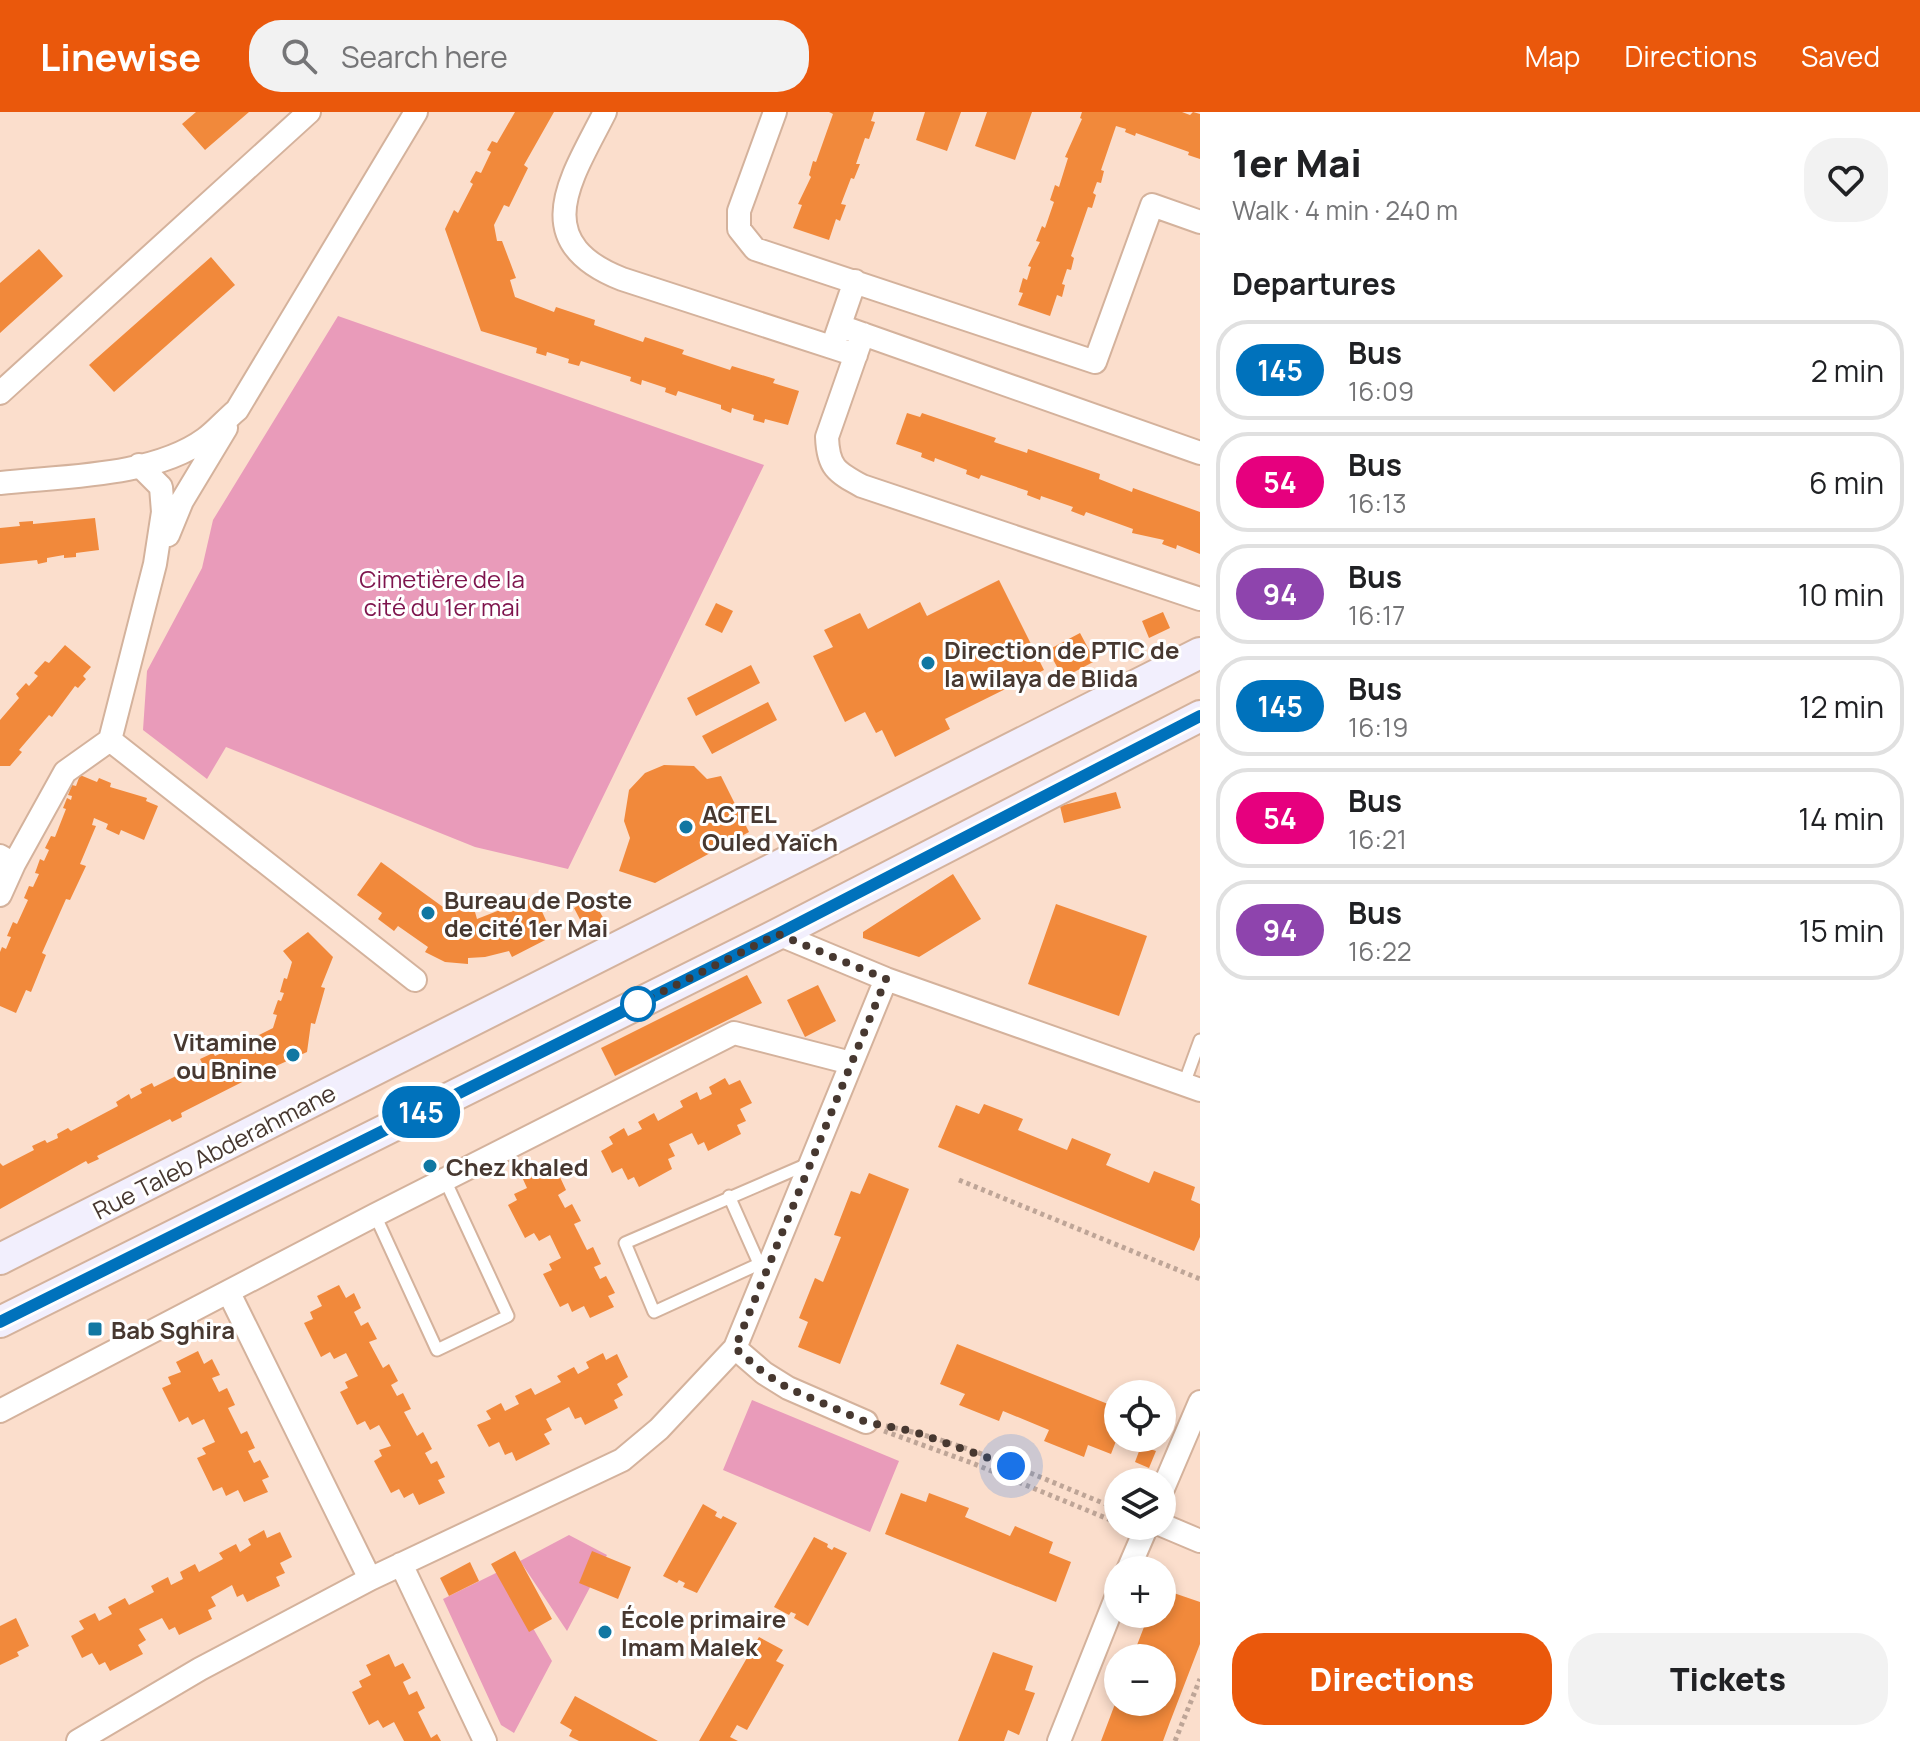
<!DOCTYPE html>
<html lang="en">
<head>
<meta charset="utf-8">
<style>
	body { margin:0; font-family:Manrope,sans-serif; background:#f2f2f2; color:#202124; height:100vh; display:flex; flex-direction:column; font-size:30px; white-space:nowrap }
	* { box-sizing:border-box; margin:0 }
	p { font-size:26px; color:#757577 }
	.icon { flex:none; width:44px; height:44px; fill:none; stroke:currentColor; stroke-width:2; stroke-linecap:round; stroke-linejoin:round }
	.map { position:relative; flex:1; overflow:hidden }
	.panel { display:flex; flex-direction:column; background:#fff; width:720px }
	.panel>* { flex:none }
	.badge { padding:0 16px; border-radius:26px; font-size:28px; line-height:52px }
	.controls { position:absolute; left:1104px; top:1268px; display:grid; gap:16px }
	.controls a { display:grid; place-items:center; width:72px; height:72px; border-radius:50%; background:#fff; box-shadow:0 4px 12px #0003; font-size:40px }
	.you { position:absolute; width:40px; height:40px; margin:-20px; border:6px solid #fff; border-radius:50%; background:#1a73e8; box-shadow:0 0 0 12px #1a73e833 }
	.map>.badge { position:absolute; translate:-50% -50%; box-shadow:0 0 0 4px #fff }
	h2 { padding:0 32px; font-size:30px; line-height:72px }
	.round { display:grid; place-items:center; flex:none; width:84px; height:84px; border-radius:32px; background:#f2f2f2 }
	.overview { display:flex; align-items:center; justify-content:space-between; height:136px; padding:0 32px }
	h1 { font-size:38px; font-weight:800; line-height:60px }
	.action { display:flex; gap:16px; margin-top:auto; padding:16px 32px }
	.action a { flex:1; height:92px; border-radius:32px; background:#ea580c; color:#fff; font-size:32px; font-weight:800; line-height:92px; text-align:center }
	.action a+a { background:#f2f2f2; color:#202124 }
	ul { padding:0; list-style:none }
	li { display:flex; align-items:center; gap:24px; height:100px; margin:0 16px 12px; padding:0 16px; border:4px solid #e0e0e0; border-radius:32px }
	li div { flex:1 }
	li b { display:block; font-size:30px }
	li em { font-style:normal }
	li .badge { min-width:88px; font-weight:700; text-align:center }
	header { display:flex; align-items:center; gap:48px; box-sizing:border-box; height:112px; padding:0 40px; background:#ea580c; color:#fff }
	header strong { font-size:38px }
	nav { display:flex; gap:44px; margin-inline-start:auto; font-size:28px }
	.search { width:560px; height:72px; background:#f2f2f2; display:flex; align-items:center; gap:20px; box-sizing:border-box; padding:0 28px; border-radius:32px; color:#757577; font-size:30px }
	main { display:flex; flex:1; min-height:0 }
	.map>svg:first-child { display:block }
</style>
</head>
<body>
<header>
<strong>Linewise</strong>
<div class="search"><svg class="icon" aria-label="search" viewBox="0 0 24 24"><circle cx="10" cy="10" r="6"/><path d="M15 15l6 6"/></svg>Search here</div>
<nav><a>Map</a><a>Directions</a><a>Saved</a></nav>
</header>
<main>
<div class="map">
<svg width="1200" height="1629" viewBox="0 0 1200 1629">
	<rect width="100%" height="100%" fill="#fbdecc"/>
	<path fill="#e99bba" d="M 338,204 L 764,353 L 568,757 L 475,735 L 226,635 L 207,667 L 143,618 L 147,559 L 202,456 L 213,408 Z
		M 752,1288 L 899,1349 L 870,1420 L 723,1358 Z
		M 569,1423 L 607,1443 L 567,1519 L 520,1449 Z
		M 500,1459 L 552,1549 L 514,1621 L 501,1613 L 443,1487 Z"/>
	<path fill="#f1893b" d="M 196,0 L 249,0 L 205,38 L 182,12 Z
		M 515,0 L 554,0 L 524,53 L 528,56 L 509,95 L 504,93 L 494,113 L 497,129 L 502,129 L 516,166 L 510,168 L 515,185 L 554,200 L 556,195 L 595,208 L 594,213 L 643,230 L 645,225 L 684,238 L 682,242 L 730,258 L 732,254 L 775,267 L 773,271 L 799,279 L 788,313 L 765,307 L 764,311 L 753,308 L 754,303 L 732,296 L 731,301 L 721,297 L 721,293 L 678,279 L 676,284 L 665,280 L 666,276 L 642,268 L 641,273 L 630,269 L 631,265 L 581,249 L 579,254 L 568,251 L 569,247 L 547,240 L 546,244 L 536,241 L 537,236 L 481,219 L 445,117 L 454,98 L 458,101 L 473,72 L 470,70 L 476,59 L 481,61 L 491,40 L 487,38 L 492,29 L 497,31 Z
		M 829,0 L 874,0 L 871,9 L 875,10 L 869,27 L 865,26 L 856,52 L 860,52 L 854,67 L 851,66 L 841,92 L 846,93 L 840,109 L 836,107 L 829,128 L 793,116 L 802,93 L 798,92 L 811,65 L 809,63 L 813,49 L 816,50 L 833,2 Z
		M 925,0 L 961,0 L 947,39 L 916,28 Z
		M 987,0 L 1032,0 L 1015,48 L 975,34 Z
		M 1082,0 L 1182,0 L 1190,3 L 1193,0 L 1200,2 L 1200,47 L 1188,43 L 1189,40 L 1136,21 L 1135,24 L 1125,20 L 1126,17 L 1116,14 L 1101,58 L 1104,59 L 1101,71 L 1097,70 L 1093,81 L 1096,83 L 1092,96 L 1088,95 L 1071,144 L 1074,146 L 1071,158 L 1067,157 L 1062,172 L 1065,173 L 1062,185 L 1057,183 L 1050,204 L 1018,193 L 1023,181 L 1019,180 L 1023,166 L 1027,168 L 1031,155 L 1028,154 L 1040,130 L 1036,129 L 1042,114 L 1045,116 L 1054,90 L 1050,88 L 1055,73 L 1059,75 L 1068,46 L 1065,45 L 1082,7 L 1080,6 Z
		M 39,137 L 63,164 L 0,221 L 0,171 Z
		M 211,145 L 235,173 L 114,280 L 89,253 Z
		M 907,301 L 920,305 L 922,301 L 996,326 L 994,330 L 1027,341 L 1028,337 L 1100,362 L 1099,367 L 1132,380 L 1133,376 L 1200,400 L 1200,442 L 1177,433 L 1176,437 L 1162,432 L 1164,428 L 1132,421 L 1133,417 L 1086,400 L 1084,404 L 1071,399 L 1073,395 L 1041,384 L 1040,388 L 1027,383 L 1028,379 L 981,363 L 979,367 L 966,362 L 967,358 L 935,346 L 934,350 L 921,345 L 922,341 L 896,332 Z
		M 95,406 L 99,438 L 76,441 L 76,445 L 64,446 L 64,443 L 47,446 L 47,450 L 38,452 L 37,448 L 0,452 L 0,416 L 20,414 L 19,410 L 33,409 L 33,412 Z
		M 999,468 L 1044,558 L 945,607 L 950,617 L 895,645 L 882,618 L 876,621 L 865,600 L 845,610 L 813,544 L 833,535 L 824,518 L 860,501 L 868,517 L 920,490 L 927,504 Z
		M 716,491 L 733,499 L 722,521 L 705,513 Z
		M 1163,500 L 1170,516 L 1149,526 L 1142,509 Z
		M 1080,521 L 1095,549 L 1063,566 L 1048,538 Z
		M 65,533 L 91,555 L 83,564 L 86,567 L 78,576 L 75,574 L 52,605 L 49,603 L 19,638 L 22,640 L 10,654 L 0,654 L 0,608 L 19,586 L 16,582 L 26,571 L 29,574 L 38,564 L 34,561 L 45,549 L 49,551 Z
		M 751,553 L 760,571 L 696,604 L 687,586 Z
		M 768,590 L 777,608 L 712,642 L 702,624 Z
		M 664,653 L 694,654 L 707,667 L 721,664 L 749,720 L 655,771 L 619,759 L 630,726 L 624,709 L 629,678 L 645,661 Z
		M 80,663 L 97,670 L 99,666 L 111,671 L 110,675 L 147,686 L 146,689 L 158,694 L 144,728 L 121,718 L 119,723 L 106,717 L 108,712 L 94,706 L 92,713 L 96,714 L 80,752 L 86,754 L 70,788 L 66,787 L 42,841 L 46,843 L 31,880 L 26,878 L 16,901 L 0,894 L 0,840 L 2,835 L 6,837 L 11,825 L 7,824 L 13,810 L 17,812 L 28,788 L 24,786 L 29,774 L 33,775 L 39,762 L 35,761 L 40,747 L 44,749 L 49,738 L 45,736 L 51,724 L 55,725 L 66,697 L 63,696 L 67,686 L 71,688 L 72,684 L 68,683 L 72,673 L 76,674 Z
		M 1116,680 L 1121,696 L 1064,711 L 1060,694 Z
		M 381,750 L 443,795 L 451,791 L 475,800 L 477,807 L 535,784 L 553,824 L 512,845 L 509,839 L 485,845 L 468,846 L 468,852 L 445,850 L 425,840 L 428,835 L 398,814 L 394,819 L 378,807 L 382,801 L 357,783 Z
		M 953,762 L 981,807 L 919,845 L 863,826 L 863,820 Z
		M 592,786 L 605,809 L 586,819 L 574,796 Z
		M 1056,792 L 1147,824 L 1119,904 L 1028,872 Z
		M 308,820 L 333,845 L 321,875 L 325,876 L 315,912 L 311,911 L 307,940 L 265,959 L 267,962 L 255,968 L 254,964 L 181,1001 L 182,1005 L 172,1010 L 170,1007 L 97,1044 L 99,1047 L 88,1052 L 86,1049 L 0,1097 L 0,1051 L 3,1054 L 34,1038 L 32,1034 L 45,1028 L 47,1031 L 58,1026 L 57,1022 L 68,1016 L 71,1019 L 118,994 L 116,990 L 129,982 L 131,987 L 142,981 L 140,977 L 152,971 L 154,975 L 202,951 L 200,947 L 213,941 L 215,944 L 226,939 L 224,935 L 236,929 L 239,933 L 273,916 L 277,903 L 273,902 L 278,888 L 281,889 L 284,881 L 280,880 L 284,866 L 287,867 L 292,850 L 283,839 Z
		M 747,863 L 762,891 L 615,964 L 601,936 Z
		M 818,873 L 836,909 L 805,925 L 787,888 Z
		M 725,966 L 729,973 L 740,968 L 752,991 L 740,997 L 746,1009 L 737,1013 L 741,1022 L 708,1039 L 704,1030 L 698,1033 L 692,1021 L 669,1032 L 675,1044 L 668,1047 L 672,1057 L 639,1075 L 634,1065 L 628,1068 L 622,1056 L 612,1061 L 601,1039 L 613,1032 L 609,1025 L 624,1016 L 628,1024 L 642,1017 L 638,1010 L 654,1001 L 658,1009 L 683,995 L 680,989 L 697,980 L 700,988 L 712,982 L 709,975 Z
		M 984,992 L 1023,1007 L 1018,1018 L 1067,1038 L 1072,1026 L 1111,1042 L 1106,1053 L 1149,1071 L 1154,1059 L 1195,1075 L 1191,1088 L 1200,1092 L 1200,1125 L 1194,1139 L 938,1035 L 956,993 L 979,1002 Z
		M 544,1055 L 551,1067 L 559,1063 L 566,1078 L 558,1083 L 565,1096 L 572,1092 L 581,1109 L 574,1112 L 587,1138 L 593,1135 L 601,1152 L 594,1155 L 600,1167 L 606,1164 L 615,1181 L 608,1184 L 614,1195 L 590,1206 L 584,1194 L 572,1200 L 568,1191 L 560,1195 L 543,1162 L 552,1158 L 549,1152 L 561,1146 L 550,1123 L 539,1129 L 534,1121 L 525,1126 L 508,1093 L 517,1088 L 514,1082 L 527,1076 L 522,1065 Z
		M 869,1061 L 909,1077 L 840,1252 L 798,1235 L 808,1210 L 799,1206 L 815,1166 L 823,1170 L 841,1125 L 834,1123 L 851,1079 L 860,1082 Z
		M 339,1173 L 346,1186 L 354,1181 L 361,1196 L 354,1200 L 361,1214 L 368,1210 L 377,1227 L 369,1230 L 383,1256 L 389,1252 L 398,1269 L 391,1273 L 397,1284 L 403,1281 L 411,1297 L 404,1300 L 417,1324 L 423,1320 L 432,1337 L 425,1341 L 431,1352 L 437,1349 L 445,1365 L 438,1368 L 445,1381 L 419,1393 L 413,1381 L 404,1386 L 399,1377 L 391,1381 L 374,1349 L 382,1344 L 379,1338 L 391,1334 L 379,1313 L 370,1318 L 365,1309 L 357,1313 L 340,1280 L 348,1276 L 345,1270 L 358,1264 L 346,1241 L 334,1247 L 330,1240 L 321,1245 L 304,1211 L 313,1207 L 310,1200 L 322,1194 L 317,1184 Z
		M 957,1232 L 1118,1296 L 1118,1324 L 1111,1342 L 1088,1333 L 1084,1345 L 1044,1329 L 1049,1318 L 1003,1299 L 999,1309 L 959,1293 L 965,1282 L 940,1272 Z
		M 198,1239 L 204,1252 L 212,1247 L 220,1263 L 212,1266 L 219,1280 L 227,1276 L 235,1293 L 228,1296 L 241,1322 L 247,1319 L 255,1336 L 248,1339 L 254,1351 L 260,1348 L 269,1365 L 262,1368 L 268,1380 L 244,1390 L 238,1378 L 226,1384 L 222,1375 L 213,1379 L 197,1346 L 206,1342 L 202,1336 L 215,1330 L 204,1307 L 192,1313 L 188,1305 L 179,1310 L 162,1276 L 171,1272 L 168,1265 L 181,1260 L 176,1250 Z
		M 603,1241 L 606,1248 L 617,1242 L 628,1265 L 617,1272 L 623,1283 L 614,1288 L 618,1296 L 585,1313 L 581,1305 L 575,1307 L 569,1295 L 546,1307 L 552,1318 L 544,1322 L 550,1332 L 516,1349 L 512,1340 L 505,1343 L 499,1330 L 489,1335 L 477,1313 L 491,1307 L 486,1299 L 501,1291 L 505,1299 L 519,1292 L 515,1284 L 531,1276 L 535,1283 L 561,1270 L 557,1264 L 574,1255 L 578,1262 L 589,1256 L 586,1250 Z
		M 1141,1334 L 1156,1339 L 1149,1356 L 1135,1350 Z
		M 901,1381 L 926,1390 L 929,1381 L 969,1396 L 965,1405 L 1010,1424 L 1015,1414 L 1053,1430 L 1049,1441 L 1071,1450 L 1056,1490 L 885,1422 Z
		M 703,1392 L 717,1400 L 715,1404 L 721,1407 L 723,1404 L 737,1411 L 697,1481 L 683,1475 L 685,1471 L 679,1468 L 677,1471 L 663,1464 Z
		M 264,1418 L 267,1426 L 280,1420 L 292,1445 L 280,1451 L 285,1461 L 276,1465 L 280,1474 L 247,1490 L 243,1482 L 237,1485 L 232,1473 L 211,1485 L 216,1494 L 208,1498 L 212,1507 L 179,1523 L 175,1515 L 169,1518 L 162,1506 L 139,1517 L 146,1528 L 138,1533 L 143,1542 L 110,1559 L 105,1550 L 99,1553 L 92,1541 L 82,1546 L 71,1524 L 84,1517 L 79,1509 L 95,1501 L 99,1509 L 112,1502 L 108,1495 L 125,1486 L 129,1493 L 154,1480 L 151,1474 L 168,1465 L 171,1473 L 183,1467 L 180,1460 L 195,1452 L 199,1460 L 223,1447 L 219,1441 L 236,1432 L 240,1440 L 251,1433 L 248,1427 Z
		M 814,1425 L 828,1432 L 827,1435 L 832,1438 L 834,1435 L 847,1441 L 808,1514 L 794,1506 L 796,1502 L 791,1500 L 789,1503 L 774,1495 Z
		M 515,1439 L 552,1507 L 529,1520 L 491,1452 Z
		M 592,1439 L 631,1455 L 618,1487 L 579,1471 Z
		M 470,1450 L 479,1469 L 449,1484 L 440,1466 Z
		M 1162,1477 L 1200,1490 L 1200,1532 L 1170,1610 L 1163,1629 L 1101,1629 L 1118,1584 L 1118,1590 L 1162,1590 L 1162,1546 L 1132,1546 L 1149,1502 L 1162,1502 Z
		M 16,1506 L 29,1534 L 17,1540 L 19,1544 L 0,1553 L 0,1514 Z
		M 759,1525 L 783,1538 L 776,1549 L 784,1553 L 747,1618 L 737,1613 L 730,1625 L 738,1629 L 699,1629 Z
		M 993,1540 L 1033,1554 L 1025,1578 L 1035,1581 L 1019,1623 L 1008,1618 L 1004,1629 L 958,1629 Z
		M 389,1542 L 395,1555 L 403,1551 L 411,1566 L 403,1570 L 409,1583 L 417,1579 L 425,1596 L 418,1600 L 431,1626 L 437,1622 L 441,1629 L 404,1629 L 394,1610 L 383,1616 L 378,1608 L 369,1613 L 352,1580 L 362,1575 L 359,1569 L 371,1563 L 366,1553 Z
		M 575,1584 L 658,1629 L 579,1629 L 569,1624 L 572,1618 L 560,1611 Z"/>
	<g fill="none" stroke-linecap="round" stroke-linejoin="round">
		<defs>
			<path id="lane" d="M 1184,972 L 1200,928
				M 729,1084 L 761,1156
				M 375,1103 L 437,1238 L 508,1204 L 445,1068
				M 759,1152 L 654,1200 L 625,1131 L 810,1051"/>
			<path id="street" d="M 605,0 C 573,64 525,129 622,167 L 856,243
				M 775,0 L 739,99 L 739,117 L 755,137 L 1095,250 L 1152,93 L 1200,110
				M 840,214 L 1200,341
				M 863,222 L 827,325 C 828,355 836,360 862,374 L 1200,487
				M 835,227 L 855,169
				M 0,281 L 309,0
				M 139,353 L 161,375 L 163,400 L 155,452 L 110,628 L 415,868
				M 0,371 C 62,364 153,365 205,327 C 216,319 226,307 237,298 L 416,0
				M 168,423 L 182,389 L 226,316
				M 0,744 L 14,752 L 65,660 L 110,628
				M 0,783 L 14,752
				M 778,822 L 886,867 L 1200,978
				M 229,1181 L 370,1467
				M 735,1236 L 764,1261 L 788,1276 L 866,1310
				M 0,1299 L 375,1103 L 734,921 L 851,951
				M 1162,1379 L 1200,1290
				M 1162,1413 L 1200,1429
				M 401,1452 L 485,1629
				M 1128,1458 L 1147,1414
				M 78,1629 L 200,1557 L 370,1467 L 622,1348 L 659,1317 L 735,1236 L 886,867
				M 1059,1629 L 1118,1481"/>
			<path id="secondary" d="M 0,1147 L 1200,541
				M 0,1210 L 778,822 L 1200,604"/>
		</defs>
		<use href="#lane" stroke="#d4b29c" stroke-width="15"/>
		<use href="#street" stroke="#d4b29c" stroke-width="26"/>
		<use href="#secondary" stroke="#d4b29c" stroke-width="34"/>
		<path stroke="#bea597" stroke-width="5" stroke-dasharray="4 4" stroke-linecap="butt" d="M 959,1068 L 1200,1167
			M 886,1314 C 966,1330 1042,1367 1118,1397
			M 884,1319 L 972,1351 L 1118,1411
			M 1175,1629 L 1200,1567"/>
		<use href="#lane" stroke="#fff" stroke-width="11"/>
		<use href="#street" stroke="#fff" stroke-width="22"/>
		<use href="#secondary" stroke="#f2effd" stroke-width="30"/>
	</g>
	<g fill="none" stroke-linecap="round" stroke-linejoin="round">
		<defs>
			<path id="line" d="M 0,1210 L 778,822 L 1200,604"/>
		</defs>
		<use href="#line" stroke="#fff" stroke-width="18"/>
		<use href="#line" stroke="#0072bc" stroke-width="12"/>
		<path stroke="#473830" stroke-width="8" stroke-dasharray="0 14.4" d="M 638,892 L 778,822 L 886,867 L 735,1236 L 764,1261 L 788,1276 L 866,1310 L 912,1319 L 1011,1354"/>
	</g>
	<g fill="#1077a2" stroke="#fff" stroke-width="3">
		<circle cx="928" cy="551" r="8"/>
		<circle cx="686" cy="715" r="8"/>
		<circle cx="428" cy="801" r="8"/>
		<circle cx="293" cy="943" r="8"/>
		<circle cx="430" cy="1054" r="8"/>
		<rect x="87" y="1209" width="16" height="16" rx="4"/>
		<circle cx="605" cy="1520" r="8"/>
	</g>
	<circle fill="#fff" stroke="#0072bc" stroke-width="4" cx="638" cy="892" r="16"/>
	<g text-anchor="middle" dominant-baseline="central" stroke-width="6" stroke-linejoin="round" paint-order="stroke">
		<g font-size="24" fill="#7e144d" stroke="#fff">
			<text x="442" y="466">Cimetière de la<tspan x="442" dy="28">cité du 1er mai</tspan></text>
		</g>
		<g font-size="24" font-weight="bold" fill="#473830" stroke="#fff" text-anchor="start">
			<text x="944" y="537">Direction de PTIC de<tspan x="944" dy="28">la wilaya de Blida</tspan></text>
			<text x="702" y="701">ACTEL<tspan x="702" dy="28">Ouled Yaïch</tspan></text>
			<text x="444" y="787">Bureau de Poste<tspan x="444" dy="28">de cité 1er Mai</tspan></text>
			<text x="277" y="929" text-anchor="end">Vitamine<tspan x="277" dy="28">ou Bnine</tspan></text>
			<text x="446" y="1054">Chez khaled</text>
			<text x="111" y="1217">Bab Sghira</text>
			<text x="621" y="1506">École primaire<tspan x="621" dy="28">Imam Malek</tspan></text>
		</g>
		<g font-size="24" fill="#473830" stroke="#fff">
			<text transform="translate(214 1039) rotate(-27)">Rue Taleb Abderahmane</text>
		</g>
	</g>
</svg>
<div class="controls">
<a><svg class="icon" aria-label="locate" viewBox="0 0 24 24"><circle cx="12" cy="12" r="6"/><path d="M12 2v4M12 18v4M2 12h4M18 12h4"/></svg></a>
<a><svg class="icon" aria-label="layers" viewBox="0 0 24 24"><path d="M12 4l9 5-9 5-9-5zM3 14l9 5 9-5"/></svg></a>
<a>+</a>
<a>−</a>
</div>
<div class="you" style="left:1011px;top:1354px"></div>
<b class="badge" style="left:421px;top:1000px;background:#0072bc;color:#fff">145</b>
</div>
<section class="panel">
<div class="overview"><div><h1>1er Mai</h1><p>Walk · 4 min · 240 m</p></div><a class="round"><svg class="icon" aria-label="heart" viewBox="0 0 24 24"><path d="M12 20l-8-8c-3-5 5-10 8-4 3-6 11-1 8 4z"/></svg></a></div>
<h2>Departures</h2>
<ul>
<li><span class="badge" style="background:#0072bc;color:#fff">145</span><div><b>Bus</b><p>16:09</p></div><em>2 min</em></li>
<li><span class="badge" style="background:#e6007e;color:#fff">54</span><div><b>Bus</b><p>16:13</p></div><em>6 min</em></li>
<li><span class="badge" style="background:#8e44ad;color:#fff">94</span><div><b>Bus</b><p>16:17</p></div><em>10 min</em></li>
<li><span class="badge" style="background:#0072bc;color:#fff">145</span><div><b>Bus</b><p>16:19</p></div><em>12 min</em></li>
<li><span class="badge" style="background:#e6007e;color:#fff">54</span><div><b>Bus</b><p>16:21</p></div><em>14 min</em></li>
<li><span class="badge" style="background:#8e44ad;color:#fff">94</span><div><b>Bus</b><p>16:22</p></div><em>15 min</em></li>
</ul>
<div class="action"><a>Directions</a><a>Tickets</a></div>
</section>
</main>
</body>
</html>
